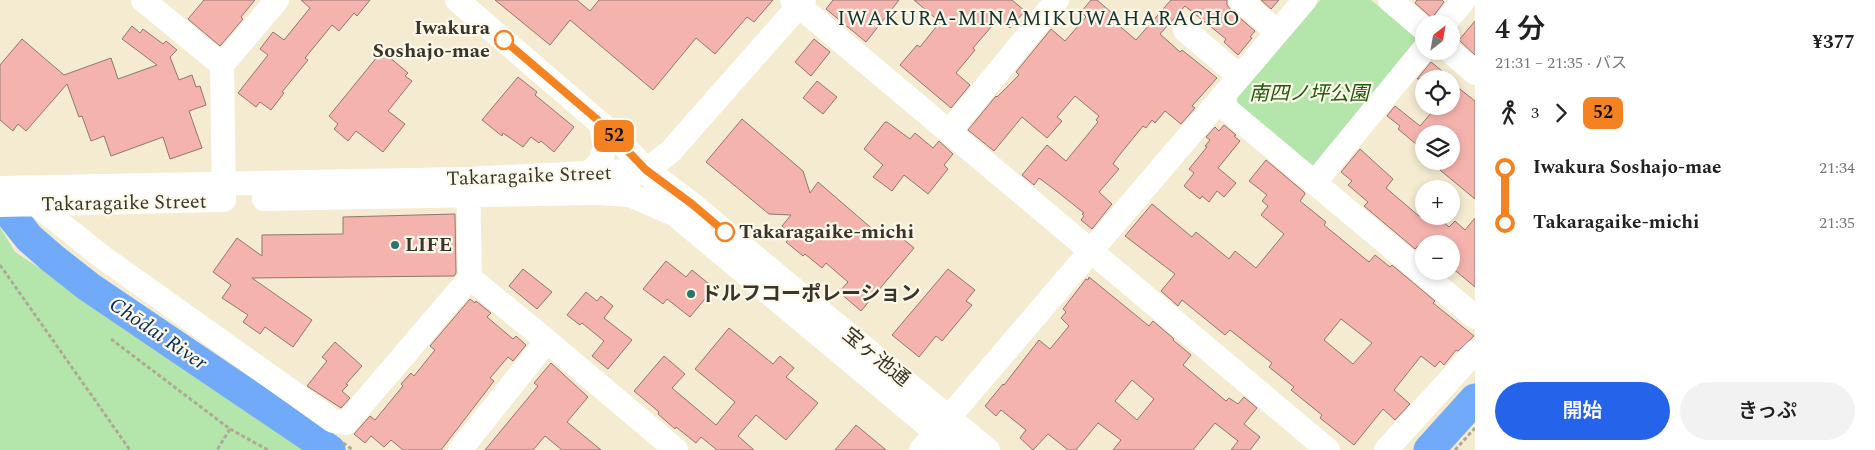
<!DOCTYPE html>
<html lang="ja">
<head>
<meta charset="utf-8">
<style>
	body { margin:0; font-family:Spectral,"Noto Sans JP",serif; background:#f2f2f2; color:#222; height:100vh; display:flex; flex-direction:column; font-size:19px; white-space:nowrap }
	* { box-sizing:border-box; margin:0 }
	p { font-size:16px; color:#767676 }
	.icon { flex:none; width:28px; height:28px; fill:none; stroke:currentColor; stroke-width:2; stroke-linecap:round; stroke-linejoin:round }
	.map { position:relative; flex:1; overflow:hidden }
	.sheet { display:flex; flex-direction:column; background:#fff; width:400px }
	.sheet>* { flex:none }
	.badge { padding:0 10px; border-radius:8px; font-size:18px; line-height:32px }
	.needle { width:32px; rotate:31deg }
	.buttons { position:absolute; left:1415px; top:15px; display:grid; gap:10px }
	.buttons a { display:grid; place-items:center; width:45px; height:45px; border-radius:50%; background:#fff; box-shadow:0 2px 8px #0003; font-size:25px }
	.map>.badge { position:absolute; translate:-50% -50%; box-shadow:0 0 0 2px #fff }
	.legs { display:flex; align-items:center; gap:8px; height:55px; padding:0 20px; font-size:16px }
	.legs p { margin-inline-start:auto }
	.overview { display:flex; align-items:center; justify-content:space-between; height:85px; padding:0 20px }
	h1 { font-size:28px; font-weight:600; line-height:38px }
	.button { display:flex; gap:10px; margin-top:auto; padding:10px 20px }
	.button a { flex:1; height:58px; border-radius:30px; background:#2563eb; color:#fff; font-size:20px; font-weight:600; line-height:58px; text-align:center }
	.button a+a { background:#f2f2f2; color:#222 }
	ul { padding:0 20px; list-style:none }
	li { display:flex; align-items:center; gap:18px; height:55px; font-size:19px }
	li i { display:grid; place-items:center; width:8px; height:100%; margin:0 6px; background:currentColor }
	li i::after { content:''; width:12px; height:12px; margin:-6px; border:4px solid; border-radius:50%; background:#fff }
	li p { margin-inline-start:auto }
	li:first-child i { background:linear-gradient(#0000 50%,currentColor 0) }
	li:last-child i { background:linear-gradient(currentColor 50%,#0000 0) }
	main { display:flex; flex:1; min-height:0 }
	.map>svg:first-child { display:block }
</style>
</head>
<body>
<main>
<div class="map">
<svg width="1475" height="450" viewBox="0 0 1475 450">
	<rect width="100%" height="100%" fill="#f4ebd1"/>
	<path fill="#b4e5ab" d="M 1320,0 L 1371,0 L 1417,39 L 1417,49 L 1310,170 L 1238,107 L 1237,96 Z
		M 0,227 L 15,252 C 112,316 212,377 303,450 L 0,450 Z"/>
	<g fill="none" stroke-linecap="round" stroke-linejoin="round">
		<path stroke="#70aaf8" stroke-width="31" d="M 0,201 L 29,238 L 52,258 L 89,287 L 330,450
			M 1429,450 L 1475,399"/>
	</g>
	<path fill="#f5b3ae" stroke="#917673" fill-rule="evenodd" d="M 204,0 L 255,0 L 241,17 L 243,19 L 220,46 L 188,19 Z
		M 301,0 L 370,0 L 357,16 L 354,13 L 339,31 L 332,25 L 305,58 L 308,60 L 282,92 L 284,93 L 271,110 L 260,102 L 256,107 L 238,93 L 268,55 L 260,49 L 273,32 L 284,40 L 310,8 Z
		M 495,0 L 577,0 L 590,11 L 599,0 L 773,0 L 754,22 L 747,17 L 715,54 L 696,38 L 653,90 L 570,20 L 550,45 Z
		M 833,0 L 899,0 L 866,42 L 826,9 Z
		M 914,0 L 1012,0 L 1025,11 L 1010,28 L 998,19 L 973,48 L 975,50 L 956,73 L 970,85 L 951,108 L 900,65 L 917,45 L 920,47 L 940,22 Z
		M 1091,0 L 1097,0 L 1112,13 L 1109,17 L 1136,40 L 1171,0 L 1227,0 L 1227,5 L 1231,10 L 1255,31 L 1250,37 L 1252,38 L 1238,55 L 1224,42 L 1226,39 L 1185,6 L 1160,34 L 1180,52 L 1182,50 L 1217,78 L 1192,106 L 1195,108 L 1181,124 L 1165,111 L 1155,123 L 1152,120 L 1146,128 L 1143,126 L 1117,158 L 1113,164 L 1119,169 L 1099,192 L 1112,204 L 1092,229 L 1081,220 L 1084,216 L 1082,214 L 1084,213 L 1059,193 L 1039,178 L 1034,185 L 1022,175 L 1047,145 L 1066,161 L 1098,122 L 1096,120 L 1099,116 L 1075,96 L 1057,117 L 1062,121 L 1047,138 L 1022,117 L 994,151 L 968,130 L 996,96 L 997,97 L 1019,75 L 1016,72 L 1051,29 L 1065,41 L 1086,17 L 1081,12 Z
		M 1261,0 L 1279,0 L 1271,9 Z
		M 1417,0 L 1442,0 L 1444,2 L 1432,18 L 1415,3 Z
		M 1475,21 L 1475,55 L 1459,40 Z
		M 132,26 L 140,33 L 143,29 L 163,44 L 166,41 L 177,50 L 170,57 L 179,80 L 192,75 L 196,87 L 200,86 L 206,105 L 189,111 L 202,148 L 170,159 L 163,137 L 111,156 L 104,136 L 91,141 L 82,116 L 79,117 L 67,84 L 26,131 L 18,124 L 13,131 L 0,120 L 0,65 L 22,39 L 64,75 L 111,58 L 118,79 L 157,65 L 122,39 Z
		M 814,39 L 830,52 L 811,76 L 795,62 Z
		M 382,51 L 408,73 L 405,76 L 412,81 L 388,111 L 405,124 L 383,152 L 356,131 L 348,141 L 334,129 L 338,124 L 329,116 Z
		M 1431,62 L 1452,79 L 1417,79 Z
		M 518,77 L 537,92 L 535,95 L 574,127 L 554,152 L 541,141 L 539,143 L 531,137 L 523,147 L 503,133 L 502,136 L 482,120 Z
		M 817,81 L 837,97 L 823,114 L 803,98 Z
		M 1451,82 L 1475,101 L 1475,199 L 1440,170 L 1447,161 L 1451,161 L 1451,134 L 1424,134 L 1416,144 L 1398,129 L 1400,126 L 1387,116 L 1395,106 L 1420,126 L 1437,106 L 1451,106 Z
		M 742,119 L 803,171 L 810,193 L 818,182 L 884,239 L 891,229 L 914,248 L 861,311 L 839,292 L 848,282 L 826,263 L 822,268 L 805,254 L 803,256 L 786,242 L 792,235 L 782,226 L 791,215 L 769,214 L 706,162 Z
		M 885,122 L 887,122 L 910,139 L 915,133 L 933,148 L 939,141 L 953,154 L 944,165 L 948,169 L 928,194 L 904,175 L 892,191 L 873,177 L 883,165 L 864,149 Z
		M 1224,125 L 1236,135 L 1234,136 L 1240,141 L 1218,168 L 1236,183 L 1224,197 L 1217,191 L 1209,202 L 1202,196 L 1200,199 L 1184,186 L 1194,173 L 1189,169 L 1207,147 L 1205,146 L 1210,140 L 1206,137 L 1215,127 L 1219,131 Z
		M 1360,149 L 1393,179 L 1386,188 L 1419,216 L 1437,216 L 1449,227 L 1455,221 L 1465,230 L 1475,218 L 1475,287 L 1451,267 L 1451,244 L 1420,244 L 1415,249 L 1364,206 L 1368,202 L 1348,185 L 1352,181 L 1341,172 Z
		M 1266,160 L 1304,192 L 1305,194 L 1300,201 L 1326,222 L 1324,225 L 1369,262 L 1375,255 L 1390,267 L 1392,265 L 1435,301 L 1433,303 L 1474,336 L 1458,351 L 1456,350 L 1444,365 L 1440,361 L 1435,367 L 1421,356 L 1394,390 L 1410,404 L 1395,420 L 1383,409 L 1354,445 L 1320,418 L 1322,415 L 1291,390 L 1294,387 L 1269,367 L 1272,363 L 1230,330 L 1225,335 L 1182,300 L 1178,306 L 1161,291 L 1175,274 L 1125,236 L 1152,204 L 1192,237 L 1196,232 L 1229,259 L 1235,251 L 1256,268 L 1284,234 L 1261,215 L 1268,206 L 1262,201 L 1267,195 L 1249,181 ZM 1341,319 L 1372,343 L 1353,364 L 1324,340 Z
		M 455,214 L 456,273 L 454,276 L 252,278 L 312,320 L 293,347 L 265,327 L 260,334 L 243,322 L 248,315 L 222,298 L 231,285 L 213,272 L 237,238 L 262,256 L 262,235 L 343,234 L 343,217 Z
		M 666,261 L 686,277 L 692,270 L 714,288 L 690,317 L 667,299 L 663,304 L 643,289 Z
		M 523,269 L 552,292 L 537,309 L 509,286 Z
		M 948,269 L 975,290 L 966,301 L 972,305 L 942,341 L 936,336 L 919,357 L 892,335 Z
		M 1089,277 L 1149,326 L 1153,321 L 1174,339 L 1173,340 L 1191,355 L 1183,365 L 1226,401 L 1229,398 L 1238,404 L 1244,397 L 1257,408 L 1244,424 L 1260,437 L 1250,450 L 1231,450 L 1238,441 L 1215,423 L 1193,450 L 1113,450 L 1121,440 L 1098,423 L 1076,450 L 1068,450 L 1048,434 L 1033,450 L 1020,438 L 1026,430 L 1001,410 L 996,416 L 985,406 L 1003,384 L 1004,385 L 1039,340 L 1050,349 L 1069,326 L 1061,318 L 1066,312 L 1063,309 L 1086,279 L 1088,280 ZM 1132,380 L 1154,399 L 1137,420 L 1115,401 Z
		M 586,292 L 597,301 L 601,296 L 613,306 L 604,318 L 632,340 L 608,369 L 592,356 L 604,341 L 582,323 L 580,325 L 567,315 Z
		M 470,299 L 475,303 L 476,301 L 491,313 L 487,317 L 513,339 L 516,336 L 526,345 L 513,361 L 508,357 L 490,378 L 494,381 L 441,450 L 403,450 L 391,440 L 384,447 L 371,436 L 365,443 L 354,434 L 370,416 L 375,420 L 403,386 L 401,384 L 411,373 L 414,376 L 435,350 L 430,346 Z
		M 729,328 L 773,364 L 780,356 L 794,368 L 786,377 L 818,403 L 786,440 L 756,415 L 738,436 L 754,450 L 717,450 L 701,437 L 696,443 L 676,427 L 675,429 L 658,414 L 659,412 L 634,391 L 664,356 L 685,374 L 672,388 L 716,425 L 735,402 L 695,369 Z
		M 335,342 L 362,366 L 346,384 L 348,385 L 342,391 L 350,398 L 341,408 L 307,386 L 327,361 L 322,357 Z
		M 551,363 L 588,397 L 567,422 L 601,450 L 562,450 L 545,436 L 533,450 L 485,450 L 538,386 L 534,383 Z
		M 856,425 L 886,450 L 835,450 Z"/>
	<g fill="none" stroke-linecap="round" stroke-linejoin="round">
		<path stroke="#b0a995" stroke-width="3" stroke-dasharray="4 2.5" stroke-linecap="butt" d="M 0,265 L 130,450
			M 111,339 L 230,429 L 217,450
			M 230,429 L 268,450
			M 343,443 L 353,450
			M 1455,450 L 1475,428"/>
		<path stroke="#fff" stroke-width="24" d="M 143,0 L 222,65
			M 457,0 L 600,123 L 624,146 L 647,170 L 679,218 L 957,450
			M 792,0 L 1328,450
			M 1240,0 L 1277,32
			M 1390,0 L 1424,29
			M 1444,24 L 1464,0
			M 1185,30 L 1239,76
			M 1450,51 L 1475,73
			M 1218,102 L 1475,317
			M 949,132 L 1057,0
			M 586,174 C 608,162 606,143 600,123
			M 468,181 L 470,278 L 547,341 L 676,450
			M 1314,183 L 1424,49
			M 0,188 L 468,179 L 647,170 L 692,204 L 803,297 L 988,450
			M 597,193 L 630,195 L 676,215
			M 264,199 L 594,193 L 647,170 L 671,151 L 804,0
			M 224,200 L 222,65 L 277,0
			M 32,201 L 101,256 L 333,421 L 346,423 L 470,278
			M 0,205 L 218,200
			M 460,450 L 547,341
			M 921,450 L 1305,0
			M 1386,450 L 1475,352"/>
	</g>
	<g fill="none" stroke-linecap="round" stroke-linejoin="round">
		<defs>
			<path id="line-1" d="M 504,40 L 600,122 L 646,170 L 692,204 L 725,232"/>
		</defs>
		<use href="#line-1" stroke="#fff" stroke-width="11"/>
		<use href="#line-1" stroke="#f58220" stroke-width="8"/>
	</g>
	<g fill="#fff" stroke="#f58220" stroke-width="2.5">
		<circle cx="504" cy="40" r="9"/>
		<circle cx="725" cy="232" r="9"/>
	</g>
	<g fill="#2b736b" stroke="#fdf8e9" stroke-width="2">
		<circle cx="395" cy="245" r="5"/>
		<circle cx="691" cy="294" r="5"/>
	</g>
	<g text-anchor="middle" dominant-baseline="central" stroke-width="4.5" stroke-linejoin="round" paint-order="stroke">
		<g font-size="20" font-weight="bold" fill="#39352b" stroke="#fdf8e9" text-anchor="end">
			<text x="490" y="28">Iwakura<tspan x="490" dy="23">Soshajo-mae</tspan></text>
			<text x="739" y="232" text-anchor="start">Takaragaike-michi</text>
		</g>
		<g font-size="20" font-style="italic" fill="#1a5b0a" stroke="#fdf8e9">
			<text x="1309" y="94">南四ノ坪公園</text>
		</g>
		<g font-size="20" fill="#39352b" stroke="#fdf8e9">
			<text transform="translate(529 176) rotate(-2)">Takaragaike Street</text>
			<text transform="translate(124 203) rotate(-1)">Takaragaike Street</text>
			<text transform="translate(876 357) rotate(39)">宝ヶ池通</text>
		</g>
		<g font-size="20" font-weight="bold" fill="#39352b" stroke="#fdf8e9" text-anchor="start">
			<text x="405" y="245">LIFE</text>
			<text x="701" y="294">ドルフコーポレーション</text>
		</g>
		<g font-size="21" letter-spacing="1" fill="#133531" stroke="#fdf8e9">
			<text x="1039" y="19">IWAKURA-MINAMIKUWAHARACHO</text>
		</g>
		<g font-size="21" font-style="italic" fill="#052d5d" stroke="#fdf8e9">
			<text transform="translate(158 334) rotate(34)">Chōdai River</text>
		</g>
	</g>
</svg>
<div class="buttons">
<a><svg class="needle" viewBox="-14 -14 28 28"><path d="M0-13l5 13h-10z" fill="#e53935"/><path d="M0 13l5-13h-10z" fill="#767676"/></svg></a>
<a><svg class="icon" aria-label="locate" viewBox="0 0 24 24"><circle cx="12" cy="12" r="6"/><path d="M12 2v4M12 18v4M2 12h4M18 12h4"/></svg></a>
<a><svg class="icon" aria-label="layers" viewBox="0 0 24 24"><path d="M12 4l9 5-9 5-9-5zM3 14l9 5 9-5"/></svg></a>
<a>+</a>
<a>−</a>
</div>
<b class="badge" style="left:614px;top:136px;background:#f58220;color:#111">52</b>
</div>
<section class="sheet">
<div class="overview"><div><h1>4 分</h1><p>21:31 – 21:35 · バス</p></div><b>¥377</b></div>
<div class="legs"><svg class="icon" aria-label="walk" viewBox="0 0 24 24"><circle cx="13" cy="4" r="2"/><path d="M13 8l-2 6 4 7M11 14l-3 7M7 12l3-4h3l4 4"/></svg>3<svg class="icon" aria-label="forward" viewBox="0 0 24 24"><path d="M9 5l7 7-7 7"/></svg><b class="badge" style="background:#f58220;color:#111">52</b></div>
<ul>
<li><i style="color:#f58220"></i><b>Iwakura Soshajo-mae</b><p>21:34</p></li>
<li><i style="color:#f58220"></i><b>Takaragaike-michi</b><p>21:35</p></li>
</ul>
<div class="button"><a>開始</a><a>きっぷ</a></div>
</section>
</main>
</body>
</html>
